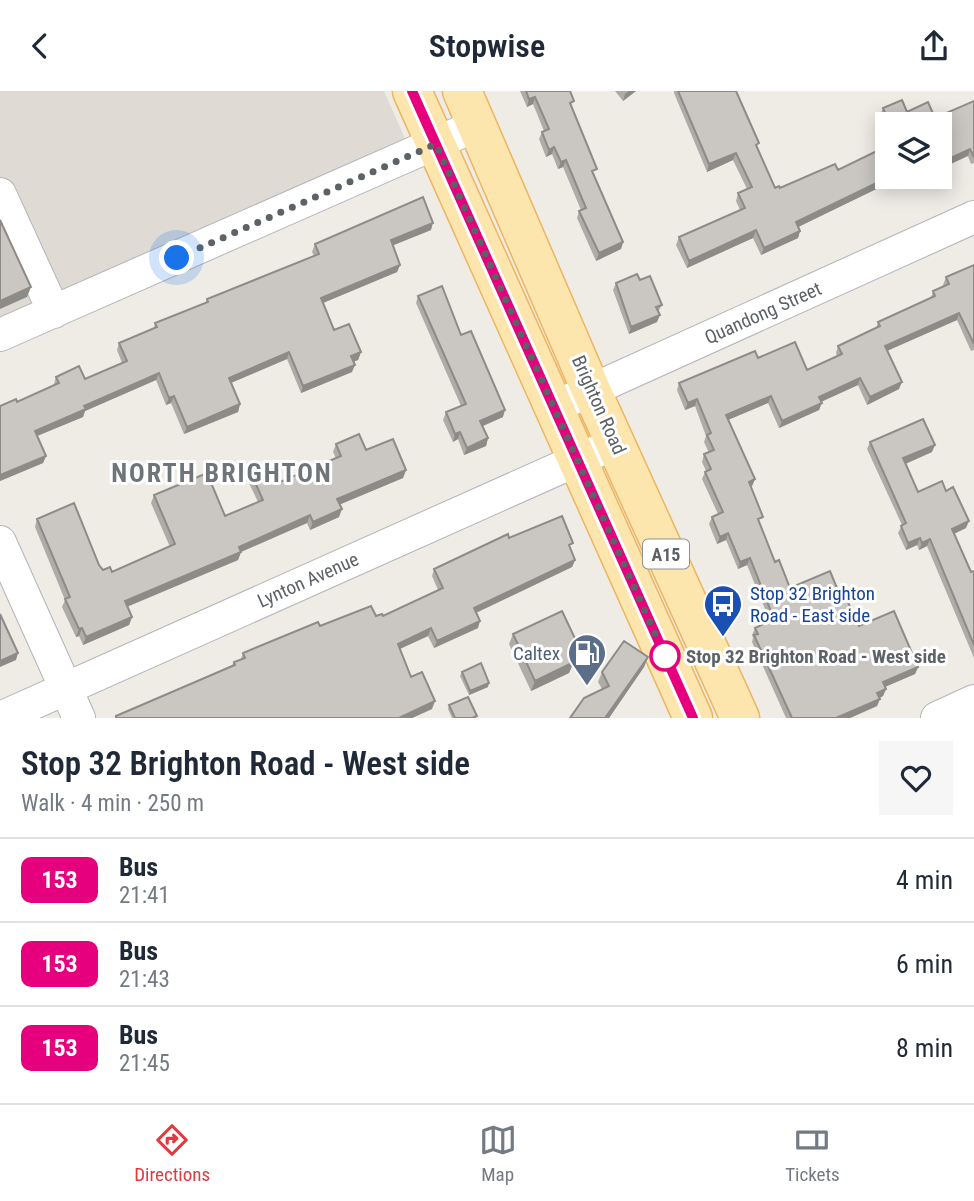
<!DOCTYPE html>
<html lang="en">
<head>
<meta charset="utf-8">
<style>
	body { margin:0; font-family:"Roboto Condensed",sans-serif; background:#f6f6f7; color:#1f2937; height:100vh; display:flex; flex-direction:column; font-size:26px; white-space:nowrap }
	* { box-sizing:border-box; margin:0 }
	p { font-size:23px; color:#747a83 }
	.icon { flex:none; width:38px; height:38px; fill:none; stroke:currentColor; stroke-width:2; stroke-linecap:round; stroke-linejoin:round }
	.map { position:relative; height:627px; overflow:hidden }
	.details { display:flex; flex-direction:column; background:#fff; flex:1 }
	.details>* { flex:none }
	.badge { padding:0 14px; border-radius:10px; font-size:24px; line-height:46px }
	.controls { position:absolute; left:875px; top:21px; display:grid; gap:14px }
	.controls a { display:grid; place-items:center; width:77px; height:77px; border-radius:0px; background:#fff; box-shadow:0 4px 18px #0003; font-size:35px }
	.you { position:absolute; width:35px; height:35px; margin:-18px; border:5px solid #fff; border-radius:50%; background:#1a73e8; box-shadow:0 0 0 10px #1a73e833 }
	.map>.badge { position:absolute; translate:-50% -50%; box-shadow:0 0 0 4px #fff }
	.round { display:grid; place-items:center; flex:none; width:74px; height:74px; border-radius:0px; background:#f6f6f7 }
	.head { display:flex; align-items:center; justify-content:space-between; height:119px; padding:0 21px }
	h1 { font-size:33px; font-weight:600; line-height:52px }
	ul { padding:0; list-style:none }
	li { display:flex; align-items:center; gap:21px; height:84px; padding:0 21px; border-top:2px solid #e0e1e3 }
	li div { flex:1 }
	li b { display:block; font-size:26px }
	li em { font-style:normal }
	li .badge { min-width:77px; font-weight:700; text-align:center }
	header { display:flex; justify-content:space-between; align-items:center; height:91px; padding:0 21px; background:#fff; font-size:32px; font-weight:600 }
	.dock { display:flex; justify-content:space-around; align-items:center; height:98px; border-top:2px solid #e0e1e3; background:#fff; font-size:19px; color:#747a83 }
	.dock a { display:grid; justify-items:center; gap:4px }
	.dock .active { color:#e4373e }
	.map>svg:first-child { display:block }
</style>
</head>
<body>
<header><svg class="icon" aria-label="back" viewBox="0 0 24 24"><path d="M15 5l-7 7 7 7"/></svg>Stopwise<svg class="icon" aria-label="share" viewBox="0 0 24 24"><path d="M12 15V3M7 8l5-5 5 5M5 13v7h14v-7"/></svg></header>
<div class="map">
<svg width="974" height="627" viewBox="0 0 974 627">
	<rect width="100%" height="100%" fill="#efece6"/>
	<path fill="#dfdbd4" d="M 0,0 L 384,0 L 407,52 L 0,232 Z"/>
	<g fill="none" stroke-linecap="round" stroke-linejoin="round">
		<defs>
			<path id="minor" d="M 0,103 L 54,221
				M 0,244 L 477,34
				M 552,317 L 974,126
				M 0,451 L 79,627
				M 0,627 L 600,359
				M 937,627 L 974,610"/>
			<path id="major" d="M 412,0 L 693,627
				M 462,0 L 591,299 L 740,627"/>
		</defs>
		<use href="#minor" stroke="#b1b4b8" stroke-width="34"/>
		<use href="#major" stroke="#edb561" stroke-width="41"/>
		<use href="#minor" stroke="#fff" stroke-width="32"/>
		<use href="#major" stroke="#fde6ad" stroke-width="38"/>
	</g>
	<path fill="#aeaba8" d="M 520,0 L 570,0 L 572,17 L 594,85 L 623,151 L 621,158 L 596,170 L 577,127 L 579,120 L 581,119 L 563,76 L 558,78 L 552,63 L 546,66 L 539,48 L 542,41 L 544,40 L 533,13 L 527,16 Z
		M 615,0 L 636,0 L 623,10 Z
		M 674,0 L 736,0 L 757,57 L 775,97 L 780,97 L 838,79 L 887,86 L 901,86 L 798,136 L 800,140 L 798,147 L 761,164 L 753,147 L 687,177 L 676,154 L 679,146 L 740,119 L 736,110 L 738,102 L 747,98 L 733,69 L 707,81 L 674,2 Z
		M 974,10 L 974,72 L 971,73 L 968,65 L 940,33 L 887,33 L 887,40 L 880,24 L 883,17 L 907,21 L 935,27 Z
		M 431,139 L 393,154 L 400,174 L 397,181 L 323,212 L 334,239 L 361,261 L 358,269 L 353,271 L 352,281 L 301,302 L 287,268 L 231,292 L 240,313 L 238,321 L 184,343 L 171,312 L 166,314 L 156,289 L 85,320 L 83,326 L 37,345 L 46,365 L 43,372 L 0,390 L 0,315 L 17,311 L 54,294 L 54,293 L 56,286 L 85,288 L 122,272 L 117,259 L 119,252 L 154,237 L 155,232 L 206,212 L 207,208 L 314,165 L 312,161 L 315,153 Z
		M 974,174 L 974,259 L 971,260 L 957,229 L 887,260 L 899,298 L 867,314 L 858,294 L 821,311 L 819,319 L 779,337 L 768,312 L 728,329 L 755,388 L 752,395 L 751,396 L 760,433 L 775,471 L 790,497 L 841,507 L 859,535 L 918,576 L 915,583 L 885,596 L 886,598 L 883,605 L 880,607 L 877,615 L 850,627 L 786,627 L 752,551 L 753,547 L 752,544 L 755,537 L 770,530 L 747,474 L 738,478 L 726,449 L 717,453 L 709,433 L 712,426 L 718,423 L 702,388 L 705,381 L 706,380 L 702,371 L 704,363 L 709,362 L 704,351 L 706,345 L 695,315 L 685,319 L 677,299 L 679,292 L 758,267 L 807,279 L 837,265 L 836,262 L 838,255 L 876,238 L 878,231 L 931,207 L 933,200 L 944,196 L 943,194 L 946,186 Z
		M 640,189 L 662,214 L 658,221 L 657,231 L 629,243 L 613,199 L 616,192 Z
		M 418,205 L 461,244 L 503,326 L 483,335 L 488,347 L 486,355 L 464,364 L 458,348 L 453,351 L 443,329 L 446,321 L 461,315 L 416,212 Z
		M 870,351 L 932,361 L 905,372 L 918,401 L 946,400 L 966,437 L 954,443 L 971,481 L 974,480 L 974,567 L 927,455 L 919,459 L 917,454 L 906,459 L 898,442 L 902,434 L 867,358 Z
		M 336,353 L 366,359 L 406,379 L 403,387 L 340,413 L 339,426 L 310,439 L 307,432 L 241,461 L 238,469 L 127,515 L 132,526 L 129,534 L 83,554 L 79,545 L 76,546 L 62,516 L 65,509 L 35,436 L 37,428 L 99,474 L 103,479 L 112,481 L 170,456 L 151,412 L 154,404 L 225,425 L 258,411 L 248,390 L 251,382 L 278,392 L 336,367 L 333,361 Z
		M 509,447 L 571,459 L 575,469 L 572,476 L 476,522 L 478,537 L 434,557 L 428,545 L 400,558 L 411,586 L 432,618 L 412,627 L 115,627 L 116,625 L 232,574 L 234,571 L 241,568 L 243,562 L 320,535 L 383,525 L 438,499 L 432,485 L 434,478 Z
		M 513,543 L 576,567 L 569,582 L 531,600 L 509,553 Z
		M 648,566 L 644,576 L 609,627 L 570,627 L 602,598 L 598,591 L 602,581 Z
		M 462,581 L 488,596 L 469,604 L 460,585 Z
		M 449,614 L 477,625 L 476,627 L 452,627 L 448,618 Z"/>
	<path fill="#8d8b88" d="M 629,0 L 636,0 L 623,10 L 625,3 Z
		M 535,6 L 533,13 L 527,16 L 529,8 Z
		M 554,56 L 552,63 L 546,66 L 549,59 Z
		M 970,58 L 968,65 L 940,78 L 940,72 Z
		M 736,62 L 733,69 L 707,81 L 709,73 Z
		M 566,69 L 563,76 L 558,78 L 561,71 Z
		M 889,86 L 901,86 L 794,138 L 796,131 Z
		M 912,86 L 922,86 L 910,91 Z
		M 433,132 L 431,139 L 389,156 L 391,149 Z
		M 756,139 L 753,147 L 687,177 L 689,170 Z
		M 800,140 L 798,147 L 761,164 L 764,157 Z
		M 623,151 L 621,158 L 596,170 L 599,162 Z
		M 400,174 L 397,181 L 318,214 L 321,207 Z
		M 31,196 L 27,206 L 0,218 L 0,210 Z
		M 959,222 L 957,229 L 882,262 L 885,255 Z
		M 660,224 L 657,231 L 629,243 L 631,236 Z
		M 289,261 L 287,268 L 226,294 L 229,287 Z
		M 361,261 L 358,269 L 349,272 L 351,265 Z
		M 355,274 L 352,281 L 301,302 L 303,295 Z
		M 159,282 L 156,289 L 85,320 L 83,326 L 32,347 L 35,340 L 84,315 Z
		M 860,287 L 858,294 L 816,313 L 819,306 Z
		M 902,291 L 899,298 L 867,314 L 870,306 Z
		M 174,305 L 171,312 L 166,314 L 169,307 Z
		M 771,305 L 768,312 L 723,331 L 726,324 Z
		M 697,308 L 695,315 L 685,319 L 688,312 Z
		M 822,312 L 819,319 L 779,337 L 782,330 Z
		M 240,313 L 238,321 L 184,343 L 187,336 Z
		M 505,319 L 503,326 L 478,337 L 480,330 Z
		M 460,341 L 458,348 L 453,351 L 455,343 Z
		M 488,347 L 486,355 L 464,364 L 467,357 Z
		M 935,354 L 932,361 L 901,375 L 903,367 Z
		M 46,365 L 43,372 L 0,390 L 0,384 Z
		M 406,379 L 403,387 L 334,416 L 337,408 Z
		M 755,388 L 752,395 L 746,398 L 749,391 Z
		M 342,418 L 339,426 L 310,439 L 313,431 Z
		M 310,424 L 307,432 L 236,463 L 239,456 Z
		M 969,430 L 966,437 L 949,445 L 952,438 Z
		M 728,442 L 726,449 L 717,453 L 720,446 Z
		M 920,447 L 917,454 L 906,459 L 908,452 Z
		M 930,448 L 927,455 L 919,459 L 922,452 Z
		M 241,461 L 238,469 L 122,518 L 125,510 Z
		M 750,467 L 747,474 L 738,478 L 740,471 Z
		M 575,469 L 572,476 L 471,524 L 474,517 Z
		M 132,526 L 129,534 L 83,554 L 86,546 Z
		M 480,530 L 478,537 L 434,557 L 437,550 Z
		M 82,537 L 79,545 L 76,546 L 79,538 Z
		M 431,537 L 428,545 L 395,560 L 398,553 Z
		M 579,556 L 569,582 L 531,600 L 535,590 Z
		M 18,562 L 16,569 L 0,576 L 0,570 Z
		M 648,566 L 644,576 L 609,627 L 605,627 Z
		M 918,576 L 915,583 L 880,598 L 883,591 Z
		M 489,592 L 488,596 L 469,604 L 470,600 Z
		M 886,598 L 883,605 L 875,609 L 877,602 Z
		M 880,608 L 877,615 L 850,627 L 836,627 Z
		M 435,610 L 432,618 L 412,627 L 399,627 Z"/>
	<path fill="#cac7c3" stroke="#8d8b88" stroke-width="2" d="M 526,0 L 570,0 L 574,10 L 570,12 L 597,78 L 592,80 L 623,151 L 599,162 L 579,120 L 586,117 L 566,69 L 561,71 L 554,56 L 549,59 L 542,41 L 549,38 L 535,6 L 529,8 Z
		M 678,0 L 736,0 L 759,52 L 756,54 L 775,97 L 779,95 L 780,97 L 835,73 L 838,79 L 887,55 L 887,86 L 889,86 L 796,131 L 800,140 L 764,157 L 756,139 L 689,170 L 679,146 L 745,117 L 738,102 L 752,96 L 736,62 L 709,73 Z
		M 902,9 L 907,21 L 928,11 L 935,27 L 974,10 L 974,66 L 970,58 L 940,72 L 940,33 L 890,33 L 883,17 Z
		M 423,106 L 433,132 L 391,149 L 400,174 L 321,207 L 334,239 L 349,233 L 361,261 L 351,265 L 355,274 L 303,295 L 289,261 L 229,287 L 240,313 L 187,336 L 174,305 L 169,307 L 159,282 L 84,315 L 86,318 L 35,340 L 46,365 L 0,384 L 0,315 L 16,308 L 17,311 L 59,292 L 56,286 L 79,275 L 85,288 L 127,270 L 119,252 L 157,236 L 155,232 L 208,211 L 207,208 L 319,163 L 315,153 Z
		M 0,129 L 31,196 L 0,210 Z
		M 974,174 L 974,253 L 959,222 L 885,255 L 902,291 L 870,306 L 860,287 L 819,306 L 822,312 L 782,330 L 771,305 L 726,324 L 755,388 L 749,391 L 763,426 L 758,428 L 775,471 L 779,469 L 790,497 L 830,480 L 841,507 L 845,505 L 859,535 L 894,520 L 918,576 L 883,591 L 886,598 L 877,602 L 880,608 L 836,627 L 792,627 L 754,544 L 758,543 L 755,537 L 774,528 L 750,467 L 740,471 L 728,442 L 720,446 L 712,426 L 723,421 L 705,381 L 711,378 L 704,363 L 714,359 L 707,344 L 711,342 L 697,308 L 688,312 L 679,292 L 755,260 L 758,267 L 795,251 L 807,279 L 842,263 L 838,255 L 880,235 L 878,231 L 935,205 L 933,200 L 949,193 L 946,186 Z
		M 637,183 L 640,189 L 650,185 L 662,214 L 656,216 L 660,224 L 631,236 L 616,192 Z
		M 442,195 L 461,244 L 471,240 L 505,319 L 480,330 L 488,347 L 467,357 L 460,341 L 455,343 L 446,321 L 466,313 L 418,205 Z
		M 923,328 L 935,354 L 903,367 L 918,401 L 942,390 L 946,400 L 953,396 L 969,430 L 952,438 L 971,481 L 974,480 L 974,554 L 930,448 L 922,452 L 920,447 L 908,452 L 901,435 L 906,432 L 870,351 Z
		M 359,343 L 366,359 L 393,348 L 406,379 L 337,408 L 342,418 L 313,431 L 310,424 L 239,456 L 241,461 L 125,510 L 132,526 L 86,546 L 82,537 L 79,538 L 65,508 L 70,506 L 37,428 L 74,412 L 99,474 L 103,479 L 110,476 L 112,481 L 175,453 L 154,404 L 207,382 L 225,425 L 263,409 L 251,382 L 270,373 L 278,392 L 341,365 L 336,353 Z
		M 562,425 L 573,452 L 569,454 L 575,469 L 474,517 L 480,530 L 437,550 L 431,537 L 398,553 L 411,586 L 422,581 L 435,610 L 399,627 L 116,627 L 116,625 L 235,574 L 234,571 L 245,567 L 243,562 L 318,531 L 320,535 L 371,515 L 376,525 L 382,523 L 383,525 L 443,497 L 434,478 L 508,443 L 509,447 Z
		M 562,520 L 579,556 L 572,572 L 535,590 L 513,543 Z
		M 0,523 L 18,562 L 0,570 Z
		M 624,550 L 648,566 L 605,627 L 570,627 L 584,607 L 609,595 L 602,581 Z
		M 481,572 L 489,592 L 470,600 L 462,581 Z
		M 468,606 L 477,625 L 472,627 L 455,627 L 449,614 Z"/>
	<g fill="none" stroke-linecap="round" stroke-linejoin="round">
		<defs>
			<path id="line" d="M 412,0 L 693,627"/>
		</defs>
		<use href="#line" stroke="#fff" stroke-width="16"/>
		<use href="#line" stroke="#e6007e" stroke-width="10"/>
		<path stroke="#5d6266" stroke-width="7" stroke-dasharray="0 12.6" d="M 177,167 L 436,53 L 665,565"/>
	</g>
	<defs>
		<symbol id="bus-pin" viewBox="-11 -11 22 30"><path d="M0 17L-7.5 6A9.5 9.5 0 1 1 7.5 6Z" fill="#1a4fb4" stroke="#fff"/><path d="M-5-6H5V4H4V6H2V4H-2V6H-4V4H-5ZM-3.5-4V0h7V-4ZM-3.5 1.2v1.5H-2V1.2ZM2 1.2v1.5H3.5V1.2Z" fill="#fff"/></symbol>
		<symbol id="fuel-pin" viewBox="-11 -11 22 30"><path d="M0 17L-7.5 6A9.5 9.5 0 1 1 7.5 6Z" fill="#5c6f8a" stroke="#fff"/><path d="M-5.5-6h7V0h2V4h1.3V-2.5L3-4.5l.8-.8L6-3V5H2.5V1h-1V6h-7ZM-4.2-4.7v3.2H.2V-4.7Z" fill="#fff"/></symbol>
	</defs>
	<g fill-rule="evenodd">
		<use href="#bus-pin" x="701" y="491" width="44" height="60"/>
		<use href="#fuel-pin" x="565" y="540" width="44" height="60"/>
	</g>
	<circle fill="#fff" stroke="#e6007e" stroke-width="3.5" cx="665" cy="565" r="14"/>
	<g text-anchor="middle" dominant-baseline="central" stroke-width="6" stroke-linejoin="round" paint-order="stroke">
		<rect fill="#fff" stroke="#8e9194" stroke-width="2" x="643" y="448.5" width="46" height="29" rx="5"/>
		<g font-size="18" font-weight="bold" fill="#5d6266">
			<text x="666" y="463">A15</text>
		</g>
		<g font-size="19" fill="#5d6266" stroke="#fff">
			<text transform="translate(763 222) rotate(-24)">Quandong Street</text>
			<text transform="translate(599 314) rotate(66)">Brighton Road</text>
			<text transform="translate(308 489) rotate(-24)">Lynton Avenue</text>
		</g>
		<g font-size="19" fill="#164399" stroke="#fff" text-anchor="start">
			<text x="750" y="502">Stop 32 Brighton<tspan x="750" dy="22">Road - East side</tspan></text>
		</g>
		<g font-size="19" fill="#4e5e75" stroke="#fff" text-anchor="end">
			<text x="560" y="562">Caltex</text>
		</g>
		<g font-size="19" font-weight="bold" fill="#5d6266" stroke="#fff" text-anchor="start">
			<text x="686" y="565">Stop 32 Brighton Road - West side</text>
		</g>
		<g font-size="26" font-weight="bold" letter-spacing="2" fill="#6e7478" stroke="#fff">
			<text x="222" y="382">NORTH BRIGHTON</text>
		</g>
	</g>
</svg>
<div class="controls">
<a><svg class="icon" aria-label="layers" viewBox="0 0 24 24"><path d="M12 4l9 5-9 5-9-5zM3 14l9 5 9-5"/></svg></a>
</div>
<div class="you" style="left:177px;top:167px"></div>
</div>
<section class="details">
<div class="head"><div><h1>Stop 32 Brighton Road - West side</h1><p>Walk · 4 min · 250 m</p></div><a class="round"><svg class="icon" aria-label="heart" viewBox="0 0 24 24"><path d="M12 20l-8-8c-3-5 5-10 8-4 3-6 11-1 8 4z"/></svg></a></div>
<ul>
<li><span class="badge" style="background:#e6007e;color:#fff">153</span><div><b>Bus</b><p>21:41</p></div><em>4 min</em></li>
<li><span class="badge" style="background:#e6007e;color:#fff">153</span><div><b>Bus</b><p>21:43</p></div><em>6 min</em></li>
<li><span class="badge" style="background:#e6007e;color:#fff">153</span><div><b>Bus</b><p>21:45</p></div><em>8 min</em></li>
</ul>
</section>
<nav class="dock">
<a class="active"><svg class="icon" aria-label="directions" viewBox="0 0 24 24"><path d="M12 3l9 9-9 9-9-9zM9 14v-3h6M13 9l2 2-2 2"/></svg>Directions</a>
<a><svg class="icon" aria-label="map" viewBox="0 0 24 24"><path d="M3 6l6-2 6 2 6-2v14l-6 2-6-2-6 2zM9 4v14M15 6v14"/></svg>Map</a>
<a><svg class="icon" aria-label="tickets" viewBox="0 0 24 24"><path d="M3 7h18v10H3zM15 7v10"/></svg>Tickets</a>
</nav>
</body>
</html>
